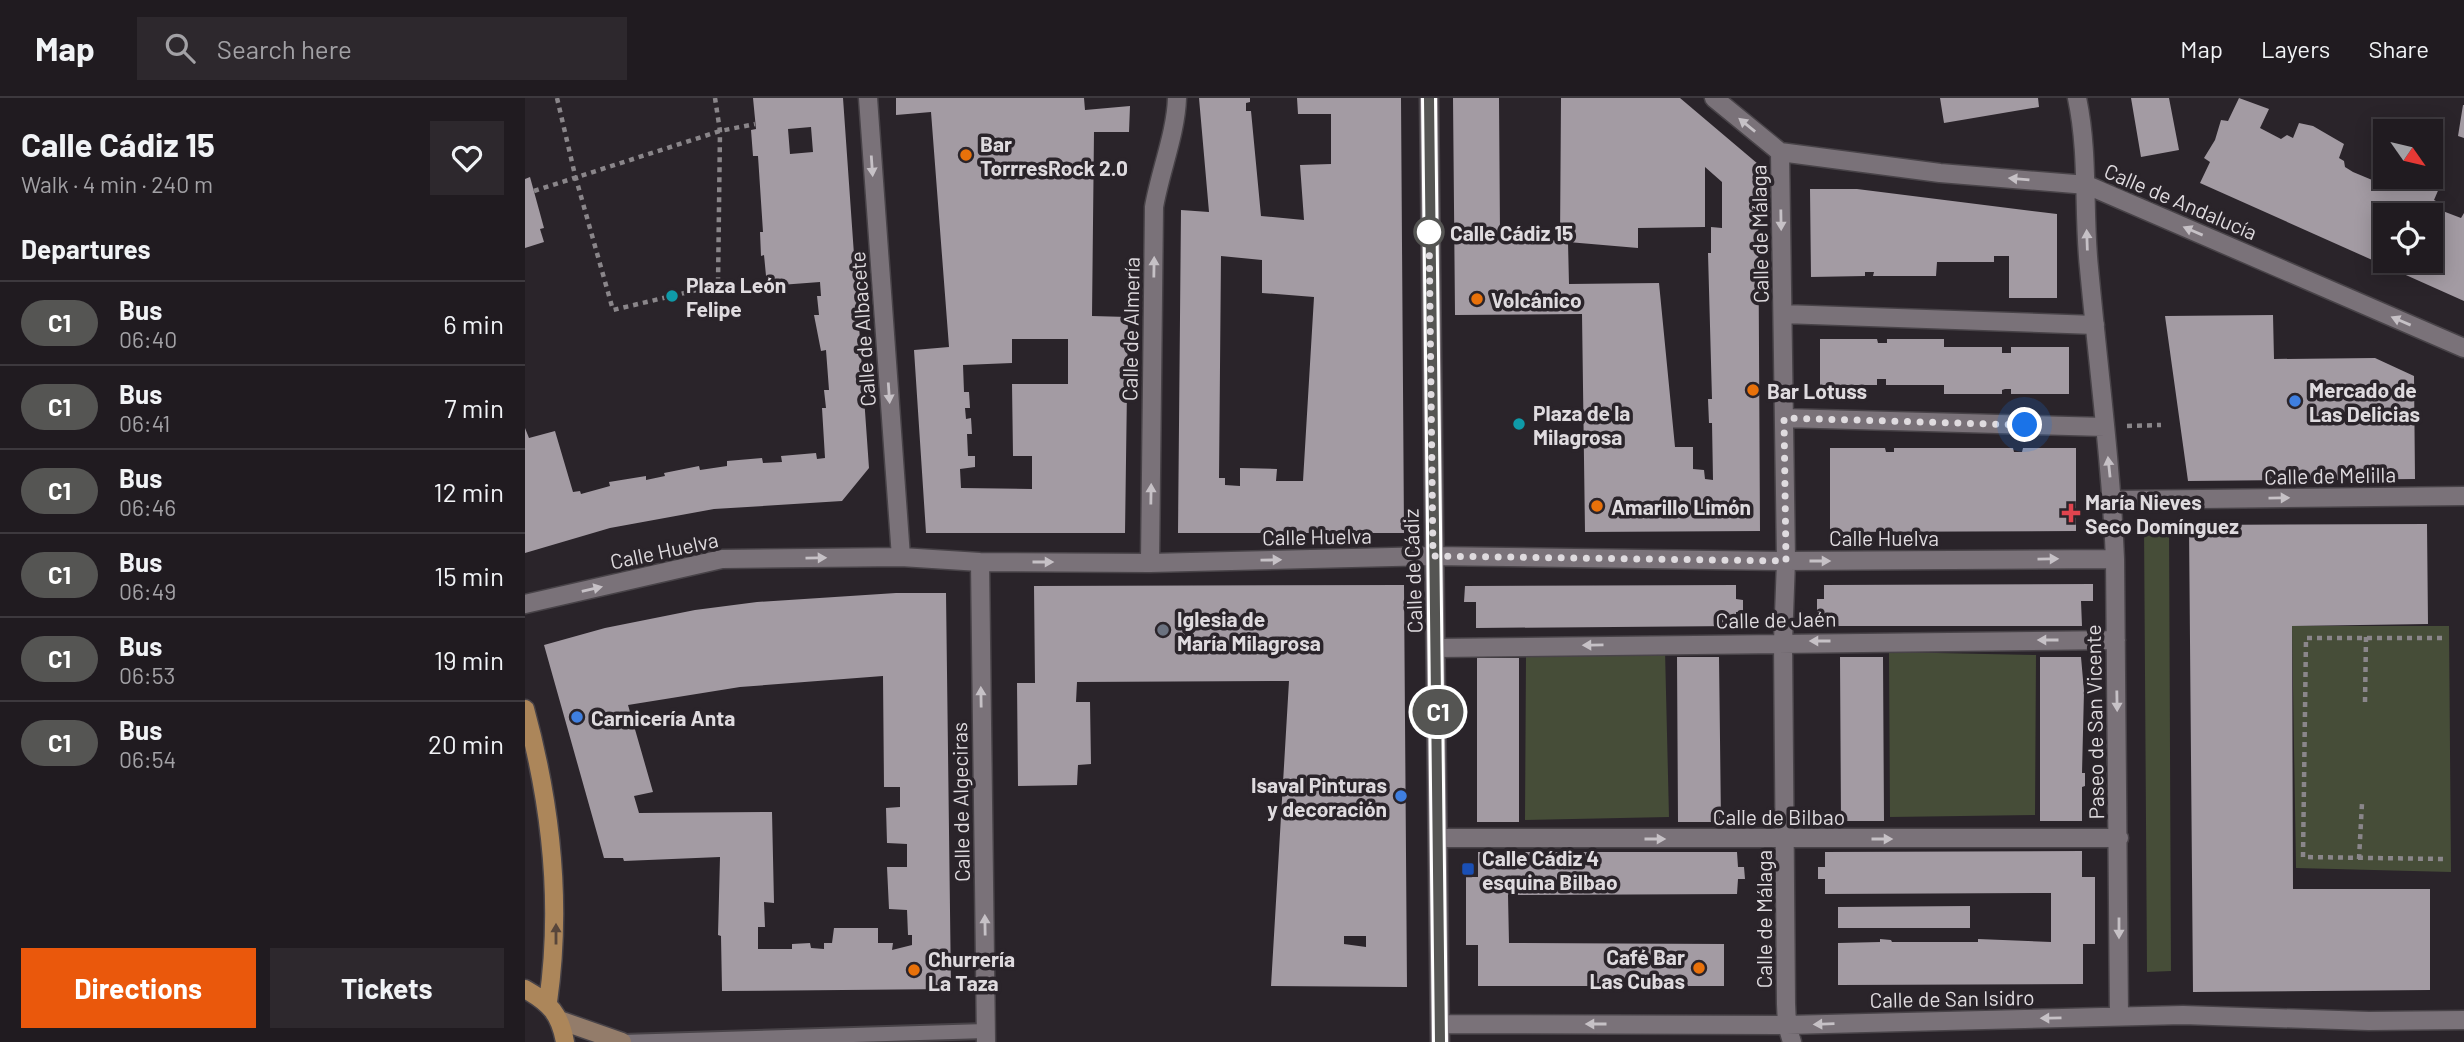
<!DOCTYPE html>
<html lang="en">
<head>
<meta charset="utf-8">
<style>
	body { margin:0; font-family:Barlow,sans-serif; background:#2d282d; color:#f1f3f6; height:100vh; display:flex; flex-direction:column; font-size:26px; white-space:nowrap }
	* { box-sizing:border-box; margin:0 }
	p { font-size:23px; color:#a2a1a5 }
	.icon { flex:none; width:38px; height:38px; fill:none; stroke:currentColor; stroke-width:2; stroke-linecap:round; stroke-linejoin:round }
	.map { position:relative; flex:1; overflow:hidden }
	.side { display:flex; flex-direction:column; background:#201b20; width:525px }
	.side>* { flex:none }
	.badge { padding:0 14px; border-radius:23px; font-size:24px; line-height:46px }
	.needle { width:46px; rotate:124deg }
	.tools { position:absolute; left:1848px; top:21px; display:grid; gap:14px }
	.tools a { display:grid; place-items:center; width:70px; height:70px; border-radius:0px; background:#201b20; box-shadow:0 4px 18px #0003,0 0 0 2px #3d393e; font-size:35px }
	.you { position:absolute; width:35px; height:35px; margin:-18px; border:5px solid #fff; border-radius:50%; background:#1a73e8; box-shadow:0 0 0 10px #1a73e833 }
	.map>.badge { position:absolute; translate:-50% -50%; box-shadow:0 0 0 4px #fff }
	h2 { padding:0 21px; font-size:26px; line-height:63px }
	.round { display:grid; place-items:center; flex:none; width:74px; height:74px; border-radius:0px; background:#2d282d }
	.overview { display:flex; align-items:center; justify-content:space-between; height:119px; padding:0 21px }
	h1 { font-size:33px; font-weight:700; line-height:52px }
	.action { display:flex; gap:14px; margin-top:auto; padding:14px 21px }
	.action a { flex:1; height:80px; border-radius:0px; background:#ea580c; color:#fff; font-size:28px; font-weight:700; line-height:80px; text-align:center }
	.action a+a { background:#2d282d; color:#f1f3f6 }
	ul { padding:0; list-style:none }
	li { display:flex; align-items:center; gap:21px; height:84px; padding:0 21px; border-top:2px solid #3d393e }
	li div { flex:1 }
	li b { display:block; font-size:26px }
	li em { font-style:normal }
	li .badge { min-width:77px; font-weight:700; text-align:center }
	header { display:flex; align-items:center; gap:42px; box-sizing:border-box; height:98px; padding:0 35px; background:#201b20; border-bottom:2px solid #3d393e }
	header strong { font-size:33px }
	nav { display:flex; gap:38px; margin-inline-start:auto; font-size:24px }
	.search { width:490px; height:63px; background:#2d282d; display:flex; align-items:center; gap:18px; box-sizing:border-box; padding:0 24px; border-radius:0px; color:#a2a1a5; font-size:26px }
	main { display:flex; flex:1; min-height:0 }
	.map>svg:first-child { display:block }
</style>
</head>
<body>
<header>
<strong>Map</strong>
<div class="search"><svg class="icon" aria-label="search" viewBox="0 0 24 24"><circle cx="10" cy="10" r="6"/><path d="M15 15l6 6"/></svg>Search here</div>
<nav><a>Map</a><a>Layers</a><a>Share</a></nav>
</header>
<main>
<section class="side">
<div class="overview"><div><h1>Calle Cádiz 15</h1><p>Walk · 4 min · 240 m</p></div><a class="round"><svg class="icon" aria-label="heart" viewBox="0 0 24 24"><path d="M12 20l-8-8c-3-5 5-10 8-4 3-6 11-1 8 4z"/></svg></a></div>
<h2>Departures</h2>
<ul>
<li><span class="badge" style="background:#555553;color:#fff">C1</span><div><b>Bus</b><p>06:40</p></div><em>6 min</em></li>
<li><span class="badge" style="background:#555553;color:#fff">C1</span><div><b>Bus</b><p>06:41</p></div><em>7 min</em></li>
<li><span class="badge" style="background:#555553;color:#fff">C1</span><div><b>Bus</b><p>06:46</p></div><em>12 min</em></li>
<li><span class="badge" style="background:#555553;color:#fff">C1</span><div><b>Bus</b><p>06:49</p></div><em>15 min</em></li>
<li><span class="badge" style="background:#555553;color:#fff">C1</span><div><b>Bus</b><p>06:53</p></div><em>19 min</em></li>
<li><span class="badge" style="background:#555553;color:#fff">C1</span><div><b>Bus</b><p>06:54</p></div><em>20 min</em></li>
</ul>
<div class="action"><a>Directions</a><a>Tickets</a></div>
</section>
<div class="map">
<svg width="1939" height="944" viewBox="0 0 1939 944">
	<rect width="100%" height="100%" fill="#2a242a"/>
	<path fill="#464d38" d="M 1619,427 L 1644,429 L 1646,873 L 1622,874 Z
		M 1767,528 L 1924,528 L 1926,774 L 1771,770 Z
		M 1140,552 L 1144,719 L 1000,722 L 1001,557 Z
		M 1364,554 L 1511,557 L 1510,717 L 1365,719 Z"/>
	<path fill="#a39ba3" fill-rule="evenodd" d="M 228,0 L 318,0 L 344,370 L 317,403 L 189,411 L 85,430 L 0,455 L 0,330 L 4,340 L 30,333 L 48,394 L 55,393 L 56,396 L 85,388 L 84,384 L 121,378 L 121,382 L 140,378 L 139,375 L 174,368 L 175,372 L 202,368 L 202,363 L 237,360 L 238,365 L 257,364 L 256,358 L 291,355 L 292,361 L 300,360 L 297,310 L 301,310 L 299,292 L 304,292 L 301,252 L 296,253 L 289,217 L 294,217 L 292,198 L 296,198 L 295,184 L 242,188 L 239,157 L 236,158 L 235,134 L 238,134 L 233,58 L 228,58 L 226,32 L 231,31 ZM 286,29 L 288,54 L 265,56 L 263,31 Z
		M 371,0 L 559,0 L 560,12 L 605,8 L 604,34 L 569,34 L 567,218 L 603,219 L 600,435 L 401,435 L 389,252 L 424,249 L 406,14 L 371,17 ZM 487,241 L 543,241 L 543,286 L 487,286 L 488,358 L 507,358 L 507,391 L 436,390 L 435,371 L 450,369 L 450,358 L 443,358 L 442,336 L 447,336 L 446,320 L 441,321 L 440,310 L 445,310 L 444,294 L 439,294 L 438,267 L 487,265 Z
		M 674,0 L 725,0 L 725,4 L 721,5 L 721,13 L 726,13 L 736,118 L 779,122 L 775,67 L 806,66 L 806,16 L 773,16 L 772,0 L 876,0 L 879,435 L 653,435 L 656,112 L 684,114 ZM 696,158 L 737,162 L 737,195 L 789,199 L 778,383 L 751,383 L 752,371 L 715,370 L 715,388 L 700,387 L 700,380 L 694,380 Z
		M 928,0 L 974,0 L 975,137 L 1035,143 L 1036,0 L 1155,0 L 1233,66 L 1235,433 L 1060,434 L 1057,216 L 930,217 ZM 1180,69 L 1197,84 L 1197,130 L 1186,129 L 1186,155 L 1183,155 L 1187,301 L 1183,301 L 1184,325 L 1187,325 L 1188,382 L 1180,381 L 1179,372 L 1168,371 L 1168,349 L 1150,349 L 1134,185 L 1044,186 L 1043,144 L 1113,150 L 1113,130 L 1180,129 Z
		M 1415,0 L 1513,0 L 1514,9 L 1419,25 Z
		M 1606,0 L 1644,0 L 1654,52 L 1616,59 Z
		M 1714,0 L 1744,11 L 1735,30 L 1756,41 L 1762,37 L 1768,40 L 1774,25 L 1788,28 L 1819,46 L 1814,60 L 1819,63 L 1820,69 L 1828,74 L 1852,84 L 1858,80 L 1863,82 L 1865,79 L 1900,79 L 1915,88 L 1909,102 L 1915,105 L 1915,112 L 1936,120 L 1939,115 L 1939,203 L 1675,85 L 1685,64 L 1679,60 L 1690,42 L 1696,22 L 1703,23 ZM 1860,117 L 1906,117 L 1906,163 L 1860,163 Z
		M 1938,7 L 1939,7 L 1939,40 L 1933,38 Z
		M 5,79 L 19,130 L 15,131 L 19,144 L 0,150 L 0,81 Z
		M 1285,91 L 1332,91 L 1532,116 L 1532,200 L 1484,200 L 1484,158 L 1469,158 L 1469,164 L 1412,164 L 1411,178 L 1348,178 L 1349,174 L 1340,174 L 1340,178 L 1286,179 Z
		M 1748,217 L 1749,261 L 1850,260 L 1889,278 L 1890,381 L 1663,383 L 1640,218 Z
		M 1295,241 L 1352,241 L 1353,245 L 1362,245 L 1362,241 L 1419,241 L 1419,249 L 1477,249 L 1477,255 L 1486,255 L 1486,249 L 1544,249 L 1544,296 L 1486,296 L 1486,291 L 1480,291 L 1477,292 L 1477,296 L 1419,296 L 1419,287 L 1361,287 L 1361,281 L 1352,281 L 1352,287 L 1295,287 Z
		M 1305,350 L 1360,350 L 1361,354 L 1369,354 L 1369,350 L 1488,350 L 1489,354 L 1497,354 L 1498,350 L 1551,350 L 1551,433 L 1305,434 Z
		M 1902,426 L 1903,526 L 1767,528 L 1768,791 L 1905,791 L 1905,892 L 1668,894 L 1664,427 Z
		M 1568,486 L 1568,503 L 1556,503 L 1557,528 L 1299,528 L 1299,515 L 1292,514 L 1292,501 L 1299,501 L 1299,487 Z
		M 879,487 L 882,889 L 746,888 L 764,583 L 552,584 L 551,604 L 565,604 L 566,666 L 553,667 L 552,687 L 493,688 L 492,585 L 510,585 L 509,488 ZM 819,838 L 841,838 L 841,849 L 819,846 Z
		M 1211,487 L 1211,501 L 1218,502 L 1218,514 L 1211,514 L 1211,528 L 951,530 L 951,504 L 939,504 L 940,488 Z
		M 371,495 L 421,495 L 426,891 L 197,893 L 196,838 L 193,837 L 195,759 L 99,763 L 98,760 L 79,760 L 19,547 L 80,530 L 170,512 L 232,504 ZM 358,578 L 359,689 L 375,689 L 375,709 L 361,710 L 362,745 L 382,746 L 382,769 L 362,769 L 364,811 L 382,812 L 383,837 L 387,837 L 387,847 L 367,852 L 368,845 L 353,845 L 353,830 L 309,830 L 307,845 L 299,845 L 299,851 L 286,850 L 285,845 L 267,846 L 267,851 L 233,851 L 233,829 L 240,829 L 239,804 L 249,805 L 247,714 L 114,715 L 109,698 L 128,694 L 103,607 L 215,589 Z
		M 1152,559 L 1194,559 L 1196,724 L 1153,724 Z
		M 1315,559 L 1358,559 L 1359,723 L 1316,723 Z
		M 1515,559 L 1556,559 L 1559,593 L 1557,675 L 1560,675 L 1560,688 L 1557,689 L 1557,723 L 1515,723 Z
		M 952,560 L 994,560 L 994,724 L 952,724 Z
		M 1557,753 L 1557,779 L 1570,779 L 1570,846 L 1558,846 L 1558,886 L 1313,887 L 1313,845 L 1355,844 L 1355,841 L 1366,842 L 1367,844 L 1453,844 L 1453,841 L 1526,844 L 1526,795 L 1300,796 L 1300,781 L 1293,781 L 1293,769 L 1300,769 L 1300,754 Z
		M 953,754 L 1212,754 L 1213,769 L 1219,769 L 1220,781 L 1213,781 L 1212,796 L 983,797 L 984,845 L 1199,846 L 1199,888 L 953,888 L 953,847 L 941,847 L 941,779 L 953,779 Z
		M 1445,808 L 1445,830 L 1313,830 L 1313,809 Z"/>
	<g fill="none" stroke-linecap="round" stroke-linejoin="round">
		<defs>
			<path id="lane" d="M 97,944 L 461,933"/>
			<path id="street" d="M 343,0 L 376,459
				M 904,0 L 915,944
				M 1189,0 L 1255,54 L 1415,75 L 1562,87 L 1939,250
				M 1552,0 C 1564,56 1558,113 1564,170 C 1573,267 1586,364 1590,461 L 1594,919
				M 1255,54 L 1261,463 L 1258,544 L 1261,906 L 1262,927 L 1267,944
				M 1258,216 L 1570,227
				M 1259,320 L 1580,329
				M 1588,402 L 1939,398
				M 455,464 L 461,944
				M 625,465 L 629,109 C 635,74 651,35 652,0
				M 0,506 L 197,461 L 376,459 L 455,464 L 625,465 L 908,458 L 1261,463 L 1590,461
				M 912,550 L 1591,542
				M 914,740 L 1594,740
				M 915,926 L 1262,927 L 1658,917 L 1844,923 L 1939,922"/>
			<path id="secondary" d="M 37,923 L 97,944"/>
			<path id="primary" d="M 0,611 C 26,706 37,806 23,904
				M 0,891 C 25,905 35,916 40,944"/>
		</defs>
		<use href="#lane" stroke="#484348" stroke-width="18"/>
		<use href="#street" stroke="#484348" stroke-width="21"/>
		<use href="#secondary" stroke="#484348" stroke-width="21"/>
		<use href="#primary" stroke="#484348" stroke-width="21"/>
		<path stroke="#8a868a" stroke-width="4.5" stroke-dasharray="5 5" stroke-linecap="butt" d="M 32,0 L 50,77 L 88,212 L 193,187 L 195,33 L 190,0
			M 9,93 L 195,33 L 230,26
			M 1602,328 L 1636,327
			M 1917,540 L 1781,540 L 1778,759 L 1918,761
			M 1840,604 L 1841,539
			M 1834,761 L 1837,705"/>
		<use href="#lane" stroke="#7a7279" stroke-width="14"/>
		<use href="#street" stroke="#7a7279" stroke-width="18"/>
		<use href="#secondary" stroke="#937c6a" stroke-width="18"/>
		<use href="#primary" stroke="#ac865a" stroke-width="18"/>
	</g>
	<defs><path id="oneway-solid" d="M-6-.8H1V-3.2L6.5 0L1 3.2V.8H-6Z" transform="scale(1.75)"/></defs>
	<g fill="#c6c1c6">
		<use href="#oneway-solid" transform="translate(1222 27) rotate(-141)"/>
		<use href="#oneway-solid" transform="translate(347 68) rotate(86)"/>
		<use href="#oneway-solid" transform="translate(1494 81) rotate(-175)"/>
		<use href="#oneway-solid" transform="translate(1256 122) rotate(89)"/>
		<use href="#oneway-solid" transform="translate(1668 133) rotate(-157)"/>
		<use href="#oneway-solid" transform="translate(1562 142) rotate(-92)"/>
		<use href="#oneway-solid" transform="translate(629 169) rotate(-89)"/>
		<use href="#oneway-solid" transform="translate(1876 223) rotate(-157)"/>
		<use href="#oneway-solid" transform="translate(364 295) rotate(86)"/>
		<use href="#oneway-solid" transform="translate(1584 369) rotate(-96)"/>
		<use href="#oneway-solid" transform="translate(626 396) rotate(-89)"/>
		<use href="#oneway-solid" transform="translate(1754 400) rotate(-1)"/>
		<use href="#oneway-solid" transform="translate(291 460) rotate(-1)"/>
		<use href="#oneway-solid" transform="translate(1523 461) rotate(-1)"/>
		<use href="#oneway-solid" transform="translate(746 462) rotate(-1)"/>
		<use href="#oneway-solid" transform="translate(1295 463)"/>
		<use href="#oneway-solid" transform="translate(518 464)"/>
		<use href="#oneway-solid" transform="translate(67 491) rotate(-13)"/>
		<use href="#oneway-solid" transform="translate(1523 542) rotate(180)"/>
		<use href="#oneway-solid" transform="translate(1295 543) rotate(180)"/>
		<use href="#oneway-solid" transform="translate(1068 547) rotate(179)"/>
		<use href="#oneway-solid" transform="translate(456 599) rotate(-91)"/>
		<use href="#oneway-solid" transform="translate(1592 603) rotate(89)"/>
		<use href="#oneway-solid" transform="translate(1130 741)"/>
		<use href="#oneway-solid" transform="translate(1357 741)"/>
		<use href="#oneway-solid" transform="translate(460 827) rotate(-91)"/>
		<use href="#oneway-solid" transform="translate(1594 830) rotate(90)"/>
		<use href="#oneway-solid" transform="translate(1526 920) rotate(179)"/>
		<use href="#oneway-solid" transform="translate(1071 926) rotate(180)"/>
		<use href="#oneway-solid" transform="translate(1299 926) rotate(178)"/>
	</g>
	<use fill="#58463b" href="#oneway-solid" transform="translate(31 836) rotate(-90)"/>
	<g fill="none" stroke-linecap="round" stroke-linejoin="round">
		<defs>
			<path id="line" d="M 904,0 L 915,944"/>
		</defs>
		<use href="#line" stroke="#fff" stroke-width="16"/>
		<use href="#line" stroke="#555553" stroke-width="10"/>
		<path stroke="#dfdbdf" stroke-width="7" stroke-dasharray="0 12.6" d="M 904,134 L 904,127 L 908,458 L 1261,463 L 1259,320 L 1500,327"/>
	</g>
	<g fill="#e8710a" stroke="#2a242a" stroke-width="2.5">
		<circle cx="441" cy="57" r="7"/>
		<circle cx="952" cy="201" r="7"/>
		<circle cx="1228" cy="292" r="7"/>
		<circle cx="1072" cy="408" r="7"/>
		<circle cx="1174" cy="870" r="7"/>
		<circle cx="389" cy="872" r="7"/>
	</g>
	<circle fill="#fff" stroke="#555553" stroke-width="3.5" cx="904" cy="134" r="14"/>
	<g fill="#0f9aa8" stroke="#2a242a" stroke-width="2.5">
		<circle cx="147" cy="198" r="7"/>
		<circle cx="994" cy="326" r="7"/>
	</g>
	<g fill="#3f7fe0" stroke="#2a242a" stroke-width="2.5">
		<circle cx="1770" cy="303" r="7"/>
		<circle cx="52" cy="619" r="7"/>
		<circle cx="876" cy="698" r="7"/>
	</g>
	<path fill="#e0444e" stroke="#2a242a" stroke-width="2.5" d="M1542.5 404.5h7v7h7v7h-7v7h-7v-7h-7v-7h7z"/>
	<circle fill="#6b7280" stroke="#2a242a" stroke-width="2.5" cx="638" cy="532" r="7"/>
	<rect fill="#1a4fb4" stroke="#2a242a" stroke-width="2.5" x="936" y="764" width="14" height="14" rx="3.5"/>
	<g text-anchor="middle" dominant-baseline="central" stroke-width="7" stroke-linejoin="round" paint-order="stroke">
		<g font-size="21" font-weight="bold" fill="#dfdbdf" stroke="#2a242a" text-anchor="start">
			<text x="455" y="45">Bar<tspan x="455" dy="24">TorrresRock 2.0</tspan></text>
			<text x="161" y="186">Plaza León<tspan x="161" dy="24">Felipe</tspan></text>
			<text x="966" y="201">Volcánico</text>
			<text x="1784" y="291">Mercado de<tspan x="1784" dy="24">Las Delicias</tspan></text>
			<text x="1242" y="292">Bar Lotuss</text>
			<text x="1008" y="314">Plaza de la<tspan x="1008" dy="24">Milagrosa</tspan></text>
			<text x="1560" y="403">María Nieves<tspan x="1560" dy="24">Seco Domínguez</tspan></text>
			<text x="1086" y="408">Amarillo Limón</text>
			<text x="652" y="520">Iglesia de<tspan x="652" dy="24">María Milagrosa</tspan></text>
			<text x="66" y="619">Carnicería Anta</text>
			<text x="862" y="686" text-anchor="end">Isaval Pinturas<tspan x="862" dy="24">y decoración</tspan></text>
			<text x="957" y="759">Calle Cádiz 4<tspan x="957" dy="24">esquina Bilbao</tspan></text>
			<text x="1160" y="858" text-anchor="end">Café Bar<tspan x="1160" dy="24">Las Cubas</tspan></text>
			<text x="403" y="860">Churrería<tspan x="403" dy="24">La Taza</tspan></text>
		</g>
		<g font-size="21" fill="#dfdbdf" stroke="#2a242a">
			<text transform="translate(1656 103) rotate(23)">Calle de Andalucía</text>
			<text transform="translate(1234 136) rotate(-91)">Calle de Málaga</text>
			<text transform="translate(337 231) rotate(-94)">Calle de Albacete</text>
			<text transform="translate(605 231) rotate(-89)">Calle de Almería</text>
			<text transform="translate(1805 377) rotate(-1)">Calle de Melilla</text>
			<text transform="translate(792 438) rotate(-1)">Calle Huelva</text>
			<text x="1359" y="439">Calle Huelva</text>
			<text transform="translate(139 452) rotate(-12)">Calle Huelva</text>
			<text transform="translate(887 473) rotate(-92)">Calle de Cádiz</text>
			<text transform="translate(1251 521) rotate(-1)">Calle de Jaén</text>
			<text transform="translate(1569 624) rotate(-91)">Paseo de San Vicente</text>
			<text transform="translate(435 704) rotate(-91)">Calle de Algeciras</text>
			<text x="1254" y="718">Calle de Bilbao</text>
			<text transform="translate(1238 821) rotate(-90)">Calle de Málaga</text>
			<text transform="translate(1427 900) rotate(-1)">Calle de San Isidro</text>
		</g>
		<g font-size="21" font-weight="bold" fill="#dfdbdf" stroke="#2a242a" text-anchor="start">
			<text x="925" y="134">Calle Cádiz 15</text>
		</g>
	</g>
</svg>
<div class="tools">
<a><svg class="needle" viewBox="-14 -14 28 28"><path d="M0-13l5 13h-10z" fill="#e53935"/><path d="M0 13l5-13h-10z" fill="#a2a1a5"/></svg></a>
<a><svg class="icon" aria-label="locate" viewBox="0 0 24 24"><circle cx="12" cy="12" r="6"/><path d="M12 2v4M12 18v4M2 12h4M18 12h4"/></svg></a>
</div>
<div class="you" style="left:1500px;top:327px"></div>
<b class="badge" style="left:913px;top:614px;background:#555553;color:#fff">C1</b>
</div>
</main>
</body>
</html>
